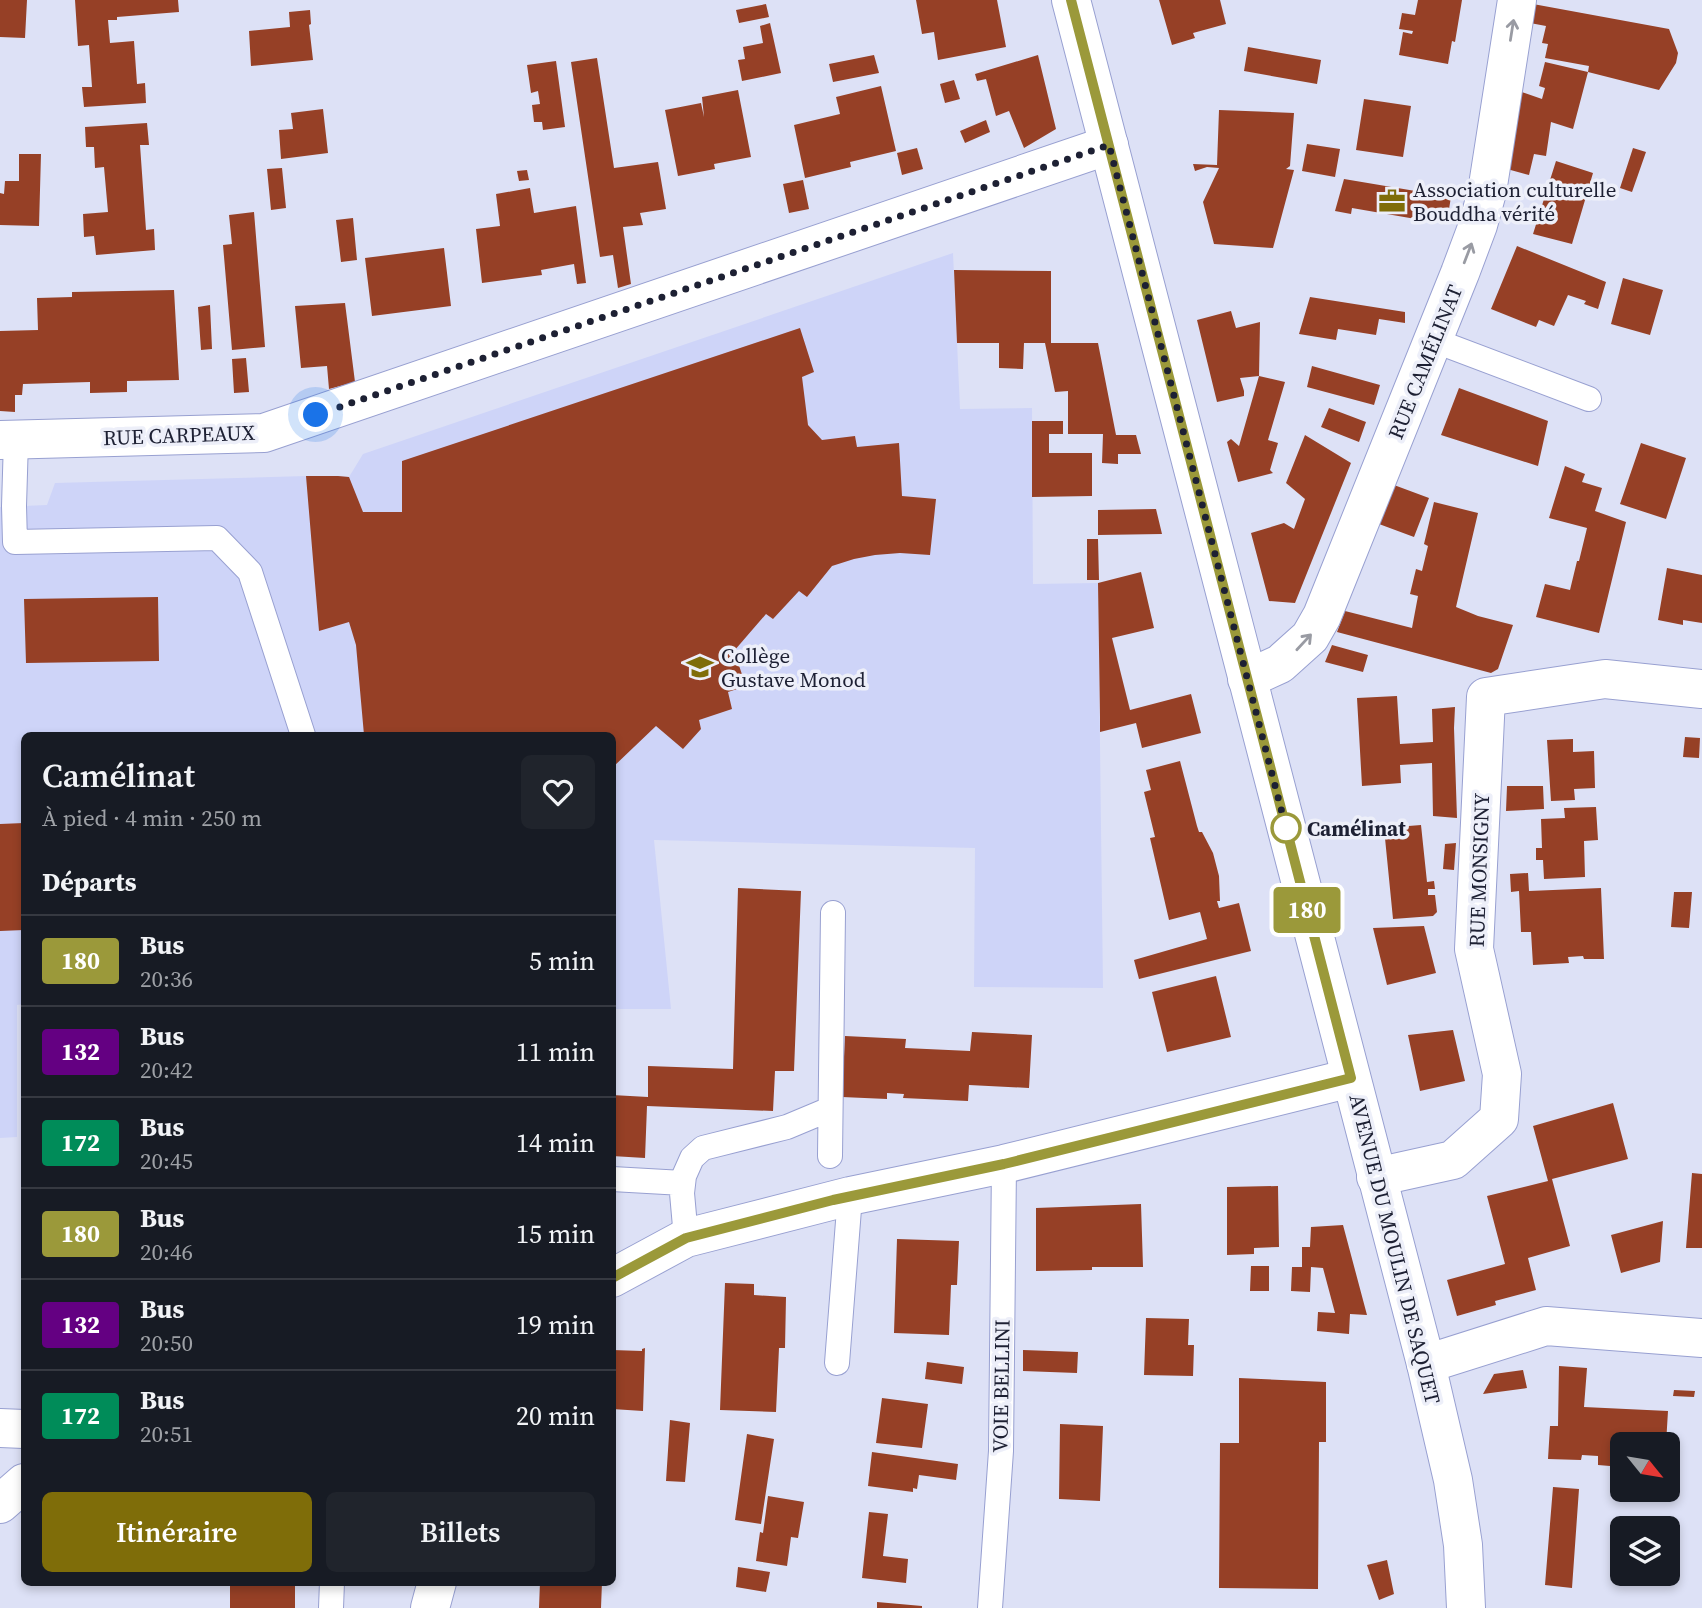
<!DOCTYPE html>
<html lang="fr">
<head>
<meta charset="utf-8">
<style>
	body { margin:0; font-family:"Source Serif 4",serif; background:#20242c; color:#f1f3f6; height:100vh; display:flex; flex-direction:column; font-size:26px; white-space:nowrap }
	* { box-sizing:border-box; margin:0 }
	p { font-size:23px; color:#9ea1a6 }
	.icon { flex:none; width:38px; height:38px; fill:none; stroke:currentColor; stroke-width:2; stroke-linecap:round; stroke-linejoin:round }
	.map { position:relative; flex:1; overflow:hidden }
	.details { position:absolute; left:21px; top:732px; width:595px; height:854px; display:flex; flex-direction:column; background:#171b24; border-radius:10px; box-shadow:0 4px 10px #0003 }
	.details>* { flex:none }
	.badge { padding:0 14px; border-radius:5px; font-size:24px; line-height:46px }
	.needle { width:46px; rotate:120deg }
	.fabs { position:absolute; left:1610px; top:1432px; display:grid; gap:14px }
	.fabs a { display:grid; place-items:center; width:70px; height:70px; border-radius:10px; background:#171b24; box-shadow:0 4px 10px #0003; font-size:35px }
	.you { position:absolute; width:35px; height:35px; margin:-18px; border:5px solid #fff; border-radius:50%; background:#1a73e8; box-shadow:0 0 0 10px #1a73e833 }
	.map>.badge { position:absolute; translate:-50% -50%; box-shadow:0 0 0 4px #fff }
	h2 { padding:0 21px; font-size:26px; line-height:63px }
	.round { display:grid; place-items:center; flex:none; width:74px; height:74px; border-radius:10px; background:#20242c }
	.overview { display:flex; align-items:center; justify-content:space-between; height:119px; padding:0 21px }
	h1 { font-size:33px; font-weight:600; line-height:52px }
	.button { display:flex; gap:14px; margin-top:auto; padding:14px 21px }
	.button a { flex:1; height:80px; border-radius:10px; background:#7f6d09; color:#fff; font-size:28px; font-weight:600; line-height:80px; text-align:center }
	.button a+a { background:#20242c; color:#f1f3f6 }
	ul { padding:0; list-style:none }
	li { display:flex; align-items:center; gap:21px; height:91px; padding:0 21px; border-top:2px solid #363941 }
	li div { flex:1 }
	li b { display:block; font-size:26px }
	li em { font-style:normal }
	li .badge { min-width:77px; font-weight:700; text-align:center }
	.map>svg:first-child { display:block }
</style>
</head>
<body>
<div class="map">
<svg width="1702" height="1608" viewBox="0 0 1702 1608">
	<rect width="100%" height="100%" fill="#dde1f6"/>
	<path fill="#ced4f8" d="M 953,253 L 960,409 L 1032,408 L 1033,584 L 1098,583 L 1103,988 L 974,987 L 975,848 L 654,840 L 671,1009 L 613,1009 L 612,735 L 24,735 L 24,1004 L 17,1005 L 17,1137 L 0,1138 L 0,507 L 47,505 L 55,483 L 306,476 L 338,476 L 349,477 L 363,454 Z"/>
	<path fill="#964026" d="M 0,0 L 27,0 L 25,38 L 0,37 Z
		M 75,0 L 178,0 L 179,12 L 117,17 L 117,20 L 108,20 L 110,43 L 134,41 L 137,84 L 145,83 L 146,103 L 84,107 L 82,87 L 92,87 L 89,45 L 78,46 Z
		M 916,0 L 997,0 L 1006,47 L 938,60 L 934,32 L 922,34 Z
		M 1159,0 L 1220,0 L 1226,24 L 1193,33 L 1195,38 L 1172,45 Z
		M 1418,0 L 1462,0 L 1455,42 L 1452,41 L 1448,64 L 1399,55 L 1403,32 L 1412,34 L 1413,31 L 1399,29 L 1402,13 L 1415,15 Z
		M 766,4 L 769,17 L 739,23 L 736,10 Z
		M 1533,4 L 1669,29 L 1678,53 L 1676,63 L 1659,90 L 1588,72 L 1589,66 L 1545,58 L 1548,44 L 1542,43 L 1546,26 L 1530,23 Z
		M 310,10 L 311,24 L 309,25 L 313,60 L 251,66 L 249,31 L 290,27 L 289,12 Z
		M 770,23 L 781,73 L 742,81 L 738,60 L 745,59 L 743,47 L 763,43 L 760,26 Z
		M 1248,47 L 1321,60 L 1317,84 L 1244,71 Z
		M 874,55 L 879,73 L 833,82 L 829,64 Z
		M 1038,55 L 1056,129 L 1024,148 L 1009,111 L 996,116 L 986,79 L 977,81 L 975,74 Z
		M 597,58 L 614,168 L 658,162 L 666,209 L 640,213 L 643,225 L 623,227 L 631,284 L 618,288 L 613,255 L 600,257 L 571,62 Z
		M 556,61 L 565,127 L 543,130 L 542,122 L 534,122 L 532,105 L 540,104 L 538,91 L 531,93 L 527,65 Z
		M 1545,62 L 1588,72 L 1573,129 L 1551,122 L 1546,156 L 1534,154 L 1529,175 L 1507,169 L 1519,91 L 1542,99 L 1545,88 L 1539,86 Z
		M 954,80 L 960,99 L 945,103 L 940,84 Z
		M 881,86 L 896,151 L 850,162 L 851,167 L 805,178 L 794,125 L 840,114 L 836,97 Z
		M 738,90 L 751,157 L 714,164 L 715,169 L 678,176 L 665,110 L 701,103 L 704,117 L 702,97 Z
		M 1364,99 L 1411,106 L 1403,157 L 1356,150 Z
		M 323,109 L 328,153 L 281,159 L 279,130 L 293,129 L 291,113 Z
		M 1219,110 L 1294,113 L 1290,166 L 1286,169 L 1294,170 L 1273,248 L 1214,244 L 1203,202 L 1219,168 L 1207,167 L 1195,171 L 1193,164 L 1217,165 Z
		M 986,120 L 990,132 L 965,143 L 960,131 Z
		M 147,123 L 149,145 L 140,145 L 146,230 L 154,229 L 155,250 L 96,255 L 94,236 L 84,237 L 83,214 L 108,212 L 104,167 L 95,168 L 94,147 L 86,147 L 85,127 Z
		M 1307,144 L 1340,149 L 1335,177 L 1302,171 Z
		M 917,148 L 923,169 L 902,175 L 897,153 Z
		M 1633,148 L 1646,152 L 1632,192 L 1620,188 Z
		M 19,154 L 41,154 L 39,226 L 0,225 L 0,193 L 4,194 L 5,181 L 19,181 Z
		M 1556,161 L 1593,173 L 1572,244 L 1533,234 Z
		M 282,168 L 286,208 L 271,210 L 267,169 Z
		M 527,170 L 529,180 L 519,181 L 517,171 Z
		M 1344,179 L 1451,197 L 1448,215 L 1440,213 L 1433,222 L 1352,208 L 1351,214 L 1335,211 Z
		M 803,180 L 809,209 L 789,213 L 783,184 Z
		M 530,188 L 534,213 L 576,206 L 586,283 L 577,284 L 574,264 L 541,270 L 542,275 L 482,283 L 476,229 L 500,226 L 496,194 Z
		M 254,212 L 265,347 L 232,350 L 223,245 L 232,244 L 229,215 Z
		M 353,218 L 357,260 L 341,262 L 336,220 Z
		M 1517,246 L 1606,282 L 1598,309 L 1584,304 L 1586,301 L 1568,295 L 1554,326 L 1539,320 L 1536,327 L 1491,309 Z
		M 444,248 L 451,306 L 372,316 L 365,258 Z
		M 954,270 L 1051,271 L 1051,343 L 1098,343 L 1116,435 L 1136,435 L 1141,454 L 1118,454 L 1118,464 L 1102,463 L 1103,434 L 1068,434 L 1068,391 L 1055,392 L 1045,343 L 1024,343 L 1023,369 L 999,368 L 999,343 L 957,343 Z
		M 1623,278 L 1663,290 L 1650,335 L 1611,324 Z
		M 174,290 L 179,380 L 127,381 L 127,392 L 90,393 L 90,382 L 23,384 L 22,395 L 15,395 L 15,412 L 0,411 L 0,331 L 38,330 L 37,298 L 72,297 L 72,292 Z
		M 1310,297 L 1405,312 L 1405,323 L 1379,319 L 1376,335 L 1338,329 L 1336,340 L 1299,334 Z
		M 345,303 L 355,382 L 329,389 L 327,366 L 301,368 L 295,306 Z
		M 210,305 L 212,349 L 201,350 L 198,307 Z
		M 1231,311 L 1236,328 L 1260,322 L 1259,376 L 1285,382 L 1268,440 L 1278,443 L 1270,470 L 1273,473 L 1238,482 L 1227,442 L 1231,439 L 1239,446 L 1259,376 L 1240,378 L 1244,391 L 1244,396 L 1217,402 L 1197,320 Z
		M 800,328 L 814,372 L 802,377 L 808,425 L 822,440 L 855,436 L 857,447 L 899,443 L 902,496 L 936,499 L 930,555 L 900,553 L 875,555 L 854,559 L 832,566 L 807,597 L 799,591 L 773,619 L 766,614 L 734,651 L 746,686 L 728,692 L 732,709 L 699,720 L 701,729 L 683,749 L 656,726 L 612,768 L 612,735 L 364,735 L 356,645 L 349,622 L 319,631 L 306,476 L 338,476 L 349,477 L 363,512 L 402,512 L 402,461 Z
		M 246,358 L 249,392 L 234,393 L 232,359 Z
		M 1312,366 L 1380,385 L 1374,405 L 1307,387 Z
		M 1459,388 L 1548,421 L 1538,466 L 1441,435 Z
		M 1329,408 L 1366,422 L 1359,442 L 1321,427 Z
		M 1032,421 L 1063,421 L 1063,434 L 1049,434 L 1049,453 L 1092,453 L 1092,496 L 1032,497 Z
		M 1305,435 L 1351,463 L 1295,603 L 1269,601 L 1251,533 L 1284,523 L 1294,529 L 1305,499 L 1286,483 Z
		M 1641,443 L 1686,458 L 1666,519 L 1620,504 Z
		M 1565,466 L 1585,474 L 1582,482 L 1602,488 L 1595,511 L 1626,522 L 1599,633 L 1536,617 L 1545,584 L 1570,590 L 1577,561 L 1579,561 L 1587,528 L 1549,518 Z
		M 1394,485 L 1429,498 L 1414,537 L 1379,524 Z
		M 1434,502 L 1478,513 L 1456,607 L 1478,616 L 1513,625 L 1498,669 L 1491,673 L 1337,632 L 1345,611 L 1412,628 L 1418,596 L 1410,594 L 1416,569 L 1422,571 L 1428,546 L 1424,544 Z
		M 1156,509 L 1162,534 L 1098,535 L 1098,510 Z
		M 1087,539 L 1098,539 L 1099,580 L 1087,580 Z
		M 1667,568 L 1702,575 L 1702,623 L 1683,620 L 1683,625 L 1658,620 Z
		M 1141,572 L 1154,628 L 1112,638 L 1130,710 L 1191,694 L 1201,733 L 1142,748 L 1136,723 L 1100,732 L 1100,717 L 1098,583 Z
		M 158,597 L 159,661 L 26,663 L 24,599 Z
		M 1332,645 L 1368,655 L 1363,672 L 1325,662 Z
		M 1397,696 L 1400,744 L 1433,742 L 1432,709 L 1455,707 L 1454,728 L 1457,818 L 1433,816 L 1432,763 L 1400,765 L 1401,783 L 1362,786 L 1357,698 Z
		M 1685,737 L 1700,738 L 1699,758 L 1683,757 Z
		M 1573,739 L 1573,752 L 1594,751 L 1595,788 L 1574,789 L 1575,800 L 1551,801 L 1547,740 Z
		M 1180,761 L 1197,826 L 1199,832 L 1202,832 L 1213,853 L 1219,876 L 1220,901 L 1217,901 L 1219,908 L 1239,903 L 1251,951 L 1139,979 L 1134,960 L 1207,939 L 1200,912 L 1169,920 L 1150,838 L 1155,837 L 1144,792 L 1151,790 L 1146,770 Z
		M 1507,786 L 1543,786 L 1544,809 L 1506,811 Z
		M 1596,807 L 1598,840 L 1584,841 L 1585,877 L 1544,879 L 1543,860 L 1536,860 L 1536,848 L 1542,848 L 1541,819 L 1565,818 L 1564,808 Z
		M 24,823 L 24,930 L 0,931 L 0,824 Z
		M 1421,825 L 1427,882 L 1434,881 L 1435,889 L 1428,889 L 1428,895 L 1435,895 L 1437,912 L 1433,916 L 1393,919 L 1384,828 Z
		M 1456,843 L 1454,870 L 1443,869 L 1445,844 Z
		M 1528,873 L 1529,891 L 1601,888 L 1604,959 L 1584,959 L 1583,956 L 1568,957 L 1569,963 L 1533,965 L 1531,932 L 1521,932 L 1519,891 L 1511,892 L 1510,874 Z
		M 738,888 L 801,891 L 794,1071 L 775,1071 L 773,1111 L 647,1106 L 645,1158 L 612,1156 L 612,1095 L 648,1097 L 648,1066 L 733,1069 Z
		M 1674,892 L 1692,892 L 1689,928 L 1671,927 Z
		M 1424,926 L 1436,973 L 1387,985 L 1373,928 Z
		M 1216,976 L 1231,1037 L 1167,1052 L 1152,992 Z
		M 1453,1030 L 1465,1081 L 1420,1091 L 1408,1035 Z
		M 972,1032 L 1032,1035 L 1029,1088 L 969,1085 L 968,1101 L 903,1098 L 904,1094 L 887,1093 L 887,1099 L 842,1097 L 845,1036 L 906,1039 L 905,1048 L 970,1051 Z
		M 1613,1103 L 1628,1159 L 1552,1179 L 1570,1246 L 1528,1258 L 1536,1290 L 1495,1301 L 1496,1305 L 1457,1316 L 1447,1280 L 1505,1264 L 1487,1196 L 1548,1181 L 1533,1126 Z
		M 1692,1173 L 1702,1174 L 1702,1248 L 1686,1248 Z
		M 1278,1186 L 1279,1247 L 1254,1248 L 1254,1254 L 1227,1255 L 1227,1187 Z
		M 1141,1204 L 1143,1267 L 1092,1267 L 1092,1270 L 1036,1271 L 1036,1208 Z
		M 1663,1221 L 1660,1262 L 1621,1273 L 1611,1235 Z
		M 1343,1225 L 1367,1315 L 1350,1314 L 1349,1334 L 1317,1331 L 1318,1312 L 1335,1313 L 1323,1268 L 1311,1267 L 1310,1292 L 1291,1291 L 1292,1267 L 1302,1267 L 1302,1247 L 1310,1247 L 1311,1227 Z
		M 897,1239 L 959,1241 L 957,1285 L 951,1285 L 949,1335 L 894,1333 Z
		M 1251,1266 L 1269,1266 L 1269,1291 L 1250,1291 Z
		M 725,1283 L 754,1284 L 754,1295 L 786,1297 L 785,1348 L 779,1348 L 776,1412 L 720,1410 Z
		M 1146,1318 L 1189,1319 L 1188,1345 L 1194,1345 L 1193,1376 L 1144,1375 Z
		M 645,1348 L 643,1411 L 612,1409 L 612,1350 L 642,1351 L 642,1349 Z
		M 1023,1350 L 1078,1352 L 1077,1373 L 1023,1371 Z
		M 927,1362 L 964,1367 L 962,1384 L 925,1379 Z
		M 1559,1366 L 1587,1368 L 1584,1407 L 1668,1411 L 1666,1444 L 1622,1444 L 1622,1467 L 1598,1465 L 1598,1456 L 1582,1455 L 1581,1460 L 1548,1459 L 1550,1426 L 1558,1426 Z
		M 1523,1370 L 1527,1388 L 1483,1394 L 1494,1374 Z
		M 1239,1378 L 1326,1382 L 1326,1442 L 1319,1442 L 1318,1589 L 1219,1588 L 1220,1443 L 1239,1443 Z
		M 1674,1390 L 1695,1391 L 1694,1397 L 1673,1396 Z
		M 882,1398 L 928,1404 L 922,1448 L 876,1443 Z
		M 670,1420 L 690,1423 L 685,1482 L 666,1481 Z
		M 1060,1424 L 1103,1426 L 1100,1501 L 1059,1499 Z
		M 747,1434 L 774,1439 L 761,1524 L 735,1520 Z
		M 872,1452 L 958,1464 L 956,1480 L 919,1475 L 917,1489 L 913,1488 L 913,1492 L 868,1486 Z
		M 1553,1487 L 1579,1489 L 1572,1588 L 1545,1585 Z
		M 768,1496 L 804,1502 L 798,1538 L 791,1537 L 787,1566 L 756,1561 L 760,1532 L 763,1533 Z
		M 869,1512 L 888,1514 L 883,1556 L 908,1559 L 906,1583 L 862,1578 Z
		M 1387,1560 L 1394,1594 L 1379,1600 L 1367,1565 Z
		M 738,1567 L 770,1572 L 766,1592 L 736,1587 Z
		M 230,1582 L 295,1582 L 295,1608 L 230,1608 Z
		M 540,1582 L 602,1582 L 601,1608 L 539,1608 Z
		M 877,1602 L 922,1606 L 922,1608 L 877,1608 Z"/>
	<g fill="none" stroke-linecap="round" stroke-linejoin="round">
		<defs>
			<path id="service" d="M 1433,340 L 1589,399
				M 16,440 L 14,506 L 15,542 L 217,538 L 250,572 L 303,735
				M 830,1156 L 833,913
				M 612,1179 L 683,1183
				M 686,1238 L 682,1193 L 684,1176 L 692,1158 L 703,1148 L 787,1127 L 830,1109
				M 837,1363 L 850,1196
				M 331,1608 L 332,1582
				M 990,1608 L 1001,1451 L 1004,1164"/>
			<path id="minor" d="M 0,440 L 264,433 L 1109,145
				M 1247,679 L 1280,664 L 1310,637 L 1322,616 L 1460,273 L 1478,225 L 1487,192 L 1517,0
				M 1376,1177 L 1453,1160 L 1499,1119 L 1502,1074 L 1474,949 L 1486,697 L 1605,679 L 1702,689
				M 612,1278 L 686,1238 L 850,1196 L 1004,1164 L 1351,1078
				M 1426,1364 L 1546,1326 L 1702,1338
				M 0,1428 L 24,1429
				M 0,1504 L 24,1483
				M 430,1608 L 437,1582"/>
			<path id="secondary" d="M 1071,0 L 1426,1364 L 1453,1480 L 1463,1545 L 1466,1608"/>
		</defs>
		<use href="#service" stroke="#98a0d1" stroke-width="26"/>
		<use href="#minor" stroke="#98a0d1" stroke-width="40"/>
		<use href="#secondary" stroke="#98a0d1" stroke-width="40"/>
		<use href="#service" stroke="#fff" stroke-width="24"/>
		<use href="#minor" stroke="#fff" stroke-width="38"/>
		<use href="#secondary" stroke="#fff" stroke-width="38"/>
	</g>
	<defs><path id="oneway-shaft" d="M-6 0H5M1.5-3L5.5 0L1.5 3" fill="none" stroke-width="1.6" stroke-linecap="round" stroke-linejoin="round" transform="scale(1.75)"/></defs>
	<g stroke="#999ba3">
		<use href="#oneway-shaft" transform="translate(1512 30) rotate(-81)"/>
		<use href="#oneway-shaft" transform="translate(1468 253) rotate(-69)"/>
		<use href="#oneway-shaft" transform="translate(1304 642) rotate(-47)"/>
	</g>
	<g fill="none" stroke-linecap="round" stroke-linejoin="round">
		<defs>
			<path id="line" d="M 612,1278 L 686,1238 L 833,1200 L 1004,1164 L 1351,1078 L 1071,0"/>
		</defs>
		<use href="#line" stroke="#fff" stroke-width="16"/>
		<use href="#line" stroke="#9b993a" stroke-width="10"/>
		<path stroke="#1d2033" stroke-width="7" stroke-dasharray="0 12.6" d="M 316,415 L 1109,145 L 1286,828"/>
	</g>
	<defs>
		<symbol id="office-bare" viewBox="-9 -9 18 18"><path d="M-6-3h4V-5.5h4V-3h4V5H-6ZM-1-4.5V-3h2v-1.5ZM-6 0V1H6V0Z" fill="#7f6d09" stroke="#edeff9" stroke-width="2.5" paint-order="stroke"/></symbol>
		<symbol id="school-bare" viewBox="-9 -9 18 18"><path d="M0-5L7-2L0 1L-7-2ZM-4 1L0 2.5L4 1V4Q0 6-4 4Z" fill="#7f6d09" stroke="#edeff9" stroke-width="2.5" paint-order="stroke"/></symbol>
	</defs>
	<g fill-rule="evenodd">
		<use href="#office-bare" x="1373" y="182" width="38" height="38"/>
		<use href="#school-bare" x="681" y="648" width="38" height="38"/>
	</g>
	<circle fill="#fff" stroke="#9b993a" stroke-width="3.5" cx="1286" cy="828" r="14"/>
	<g text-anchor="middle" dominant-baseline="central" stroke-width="7" stroke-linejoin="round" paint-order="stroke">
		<g font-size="21" fill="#1d2033" stroke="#edeff9" text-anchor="start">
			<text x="1413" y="189">Association culturelle<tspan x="1413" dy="24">Bouddha vérité</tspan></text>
			<text x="721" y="655">Collège<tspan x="721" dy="24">Gustave Monod</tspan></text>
		</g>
		<g font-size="21" fill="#1d2033" stroke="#edeff9">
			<text transform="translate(1425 362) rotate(-68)">RUE CAMÉLINAT</text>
			<text transform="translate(179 435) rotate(-2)">RUE CARPEAUX</text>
			<text transform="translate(1479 870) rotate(-88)">RUE MONSIGNY</text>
			<text transform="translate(1395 1249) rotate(76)">AVENUE DU MOULIN DE SAQUET</text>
			<text transform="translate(1001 1386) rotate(-89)">VOIE BELLINI</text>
		</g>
		<g font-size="21" font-weight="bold" fill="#1d2033" stroke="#edeff9" text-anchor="start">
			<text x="1307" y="828">Camélinat</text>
		</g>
	</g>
</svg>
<div class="fabs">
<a><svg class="needle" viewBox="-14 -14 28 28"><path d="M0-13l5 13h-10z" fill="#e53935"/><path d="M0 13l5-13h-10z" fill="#9ea1a6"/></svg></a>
<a><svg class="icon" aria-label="layers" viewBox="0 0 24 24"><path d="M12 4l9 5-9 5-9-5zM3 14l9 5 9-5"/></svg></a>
</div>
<div class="you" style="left:316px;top:415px"></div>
<b class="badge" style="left:1307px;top:910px;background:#9b993a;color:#fff">180</b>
<section class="details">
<div class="overview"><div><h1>Camélinat</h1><p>À pied · 4 min · 250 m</p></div><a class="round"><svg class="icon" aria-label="heart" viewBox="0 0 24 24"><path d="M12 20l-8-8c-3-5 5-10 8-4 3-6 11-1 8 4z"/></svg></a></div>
<h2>Départs</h2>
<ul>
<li><span class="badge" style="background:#9b993a;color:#fff">180</span><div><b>Bus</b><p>20:36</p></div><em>5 min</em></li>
<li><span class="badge" style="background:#640082;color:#fff">132</span><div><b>Bus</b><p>20:42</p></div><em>11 min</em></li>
<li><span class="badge" style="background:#008c59;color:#fff">172</span><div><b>Bus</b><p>20:45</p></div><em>14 min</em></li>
<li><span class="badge" style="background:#9b993a;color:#fff">180</span><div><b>Bus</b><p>20:46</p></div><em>15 min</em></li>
<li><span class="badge" style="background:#640082;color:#fff">132</span><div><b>Bus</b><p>20:50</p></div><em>19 min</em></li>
<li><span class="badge" style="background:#008c59;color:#fff">172</span><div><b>Bus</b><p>20:51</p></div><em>20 min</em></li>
</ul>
<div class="button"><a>Itinéraire</a><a>Billets</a></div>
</section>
</div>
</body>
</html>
